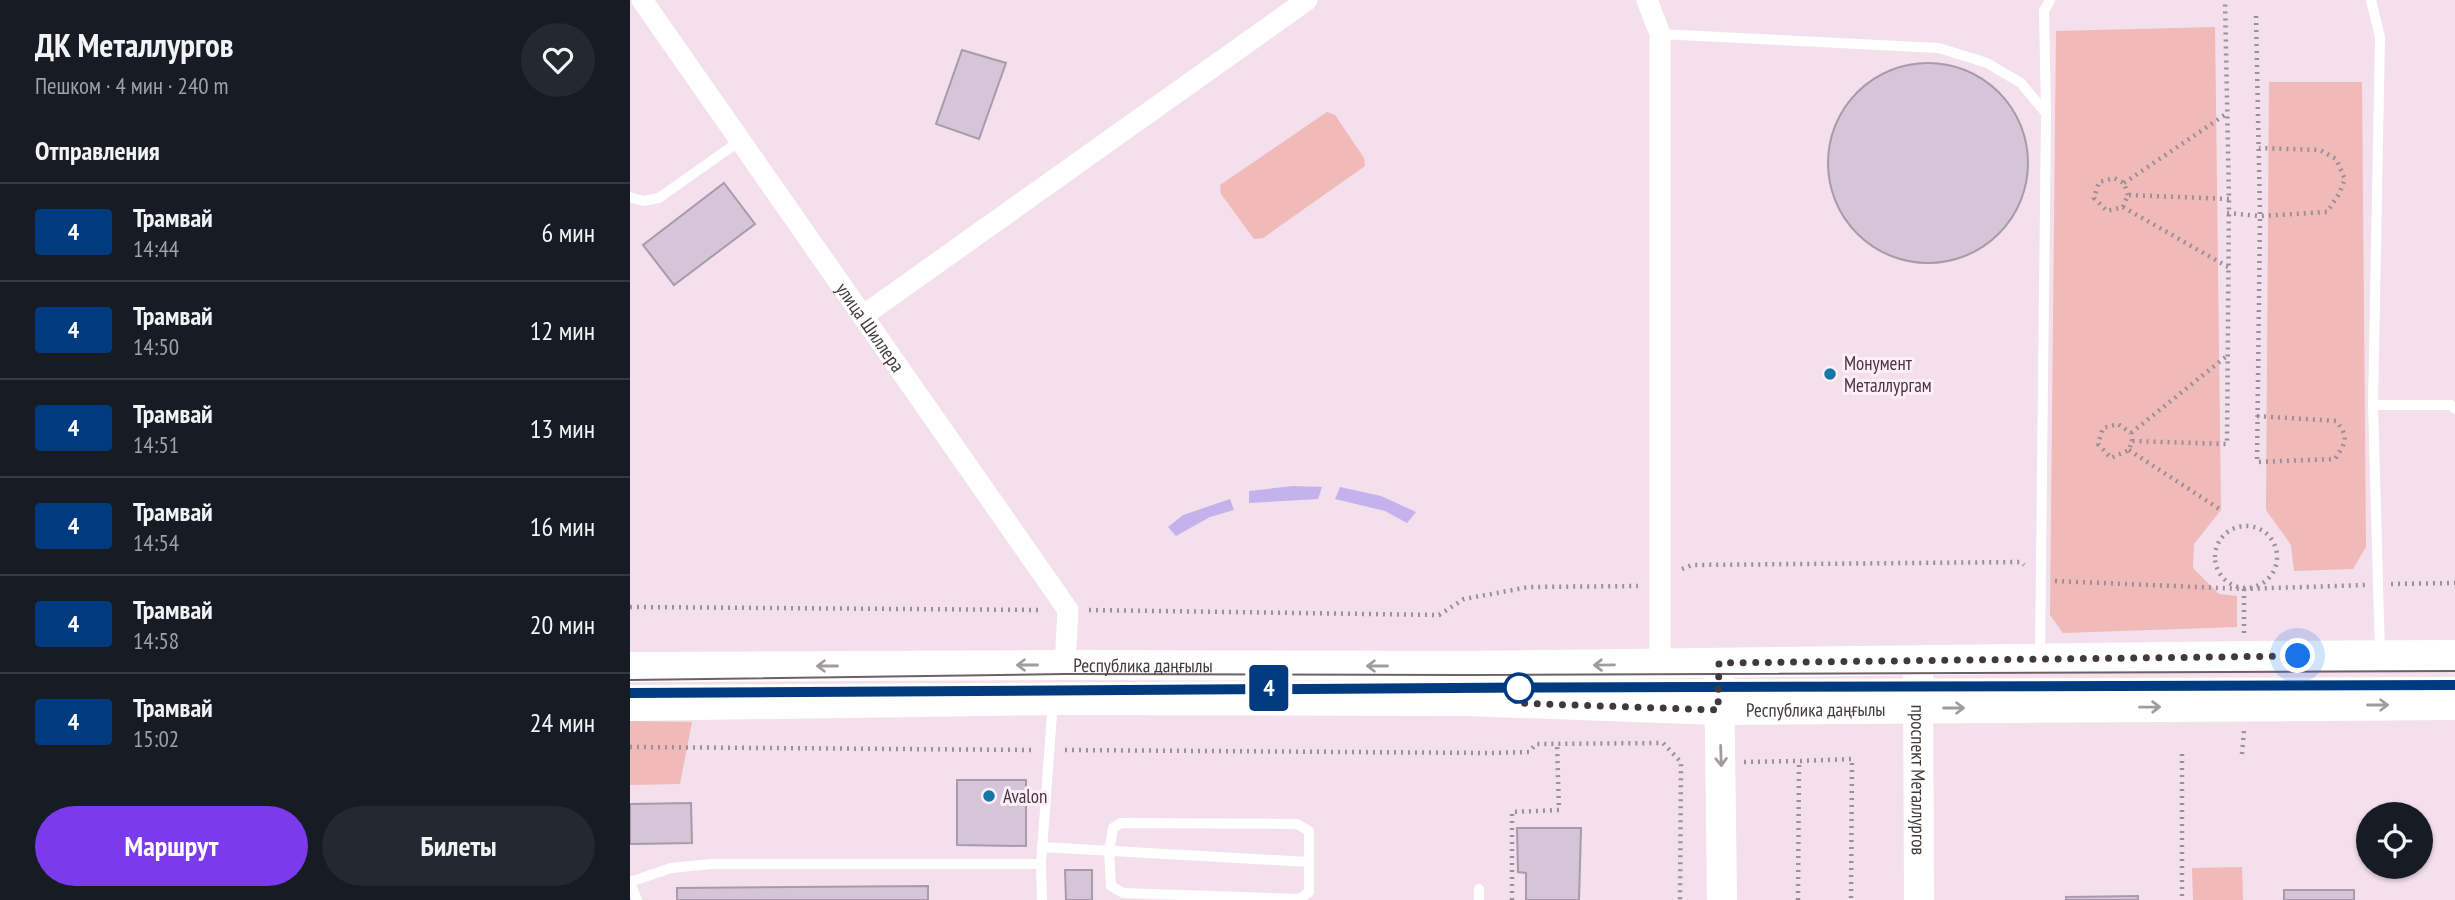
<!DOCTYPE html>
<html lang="ru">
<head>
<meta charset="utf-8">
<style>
	body { margin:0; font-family:"PT Sans Narrow",sans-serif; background:#242831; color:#f1f3f6; height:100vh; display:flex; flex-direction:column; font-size:26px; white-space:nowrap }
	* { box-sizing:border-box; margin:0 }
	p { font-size:23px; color:#9ea1a6 }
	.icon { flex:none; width:38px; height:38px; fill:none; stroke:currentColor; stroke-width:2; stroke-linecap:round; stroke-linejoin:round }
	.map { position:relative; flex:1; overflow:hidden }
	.drawer { display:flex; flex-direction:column; background:#171b24; width:630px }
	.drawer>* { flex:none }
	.badge { padding:0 14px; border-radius:5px; font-size:24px; line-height:46px }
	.fabs { position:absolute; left:1726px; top:802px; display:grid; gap:14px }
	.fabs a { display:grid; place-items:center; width:77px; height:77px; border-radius:50%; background:#171b24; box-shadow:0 2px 5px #0004; font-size:35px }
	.you { position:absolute; width:35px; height:35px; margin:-18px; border:5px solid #fff; border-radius:50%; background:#1a73e8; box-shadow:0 0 0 10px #1a73e833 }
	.map>.badge { position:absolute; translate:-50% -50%; box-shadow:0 0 0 4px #fff }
	h2 { padding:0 35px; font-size:26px; line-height:63px }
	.round { display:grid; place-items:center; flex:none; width:74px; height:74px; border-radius:37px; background:#242831 }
	.overview { display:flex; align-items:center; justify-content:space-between; height:119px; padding:0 35px }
	h1 { font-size:33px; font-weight:600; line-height:52px }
	.action { display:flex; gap:14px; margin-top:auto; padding:14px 35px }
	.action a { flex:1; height:80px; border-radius:42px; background:#7c3aed; color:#fff; font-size:28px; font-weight:600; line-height:80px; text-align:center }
	.action a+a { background:#242831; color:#f1f3f6 }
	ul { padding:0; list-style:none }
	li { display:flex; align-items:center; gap:21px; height:98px; padding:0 35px; border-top:2px solid #363941 }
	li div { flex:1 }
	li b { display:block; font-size:26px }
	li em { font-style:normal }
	li .badge { min-width:77px; font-weight:700; text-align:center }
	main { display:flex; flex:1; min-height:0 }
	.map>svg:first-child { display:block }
</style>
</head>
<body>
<main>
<section class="drawer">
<div class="overview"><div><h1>ДК Металлургов</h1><p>Пешком · 4 мин · 240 m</p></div><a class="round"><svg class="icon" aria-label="heart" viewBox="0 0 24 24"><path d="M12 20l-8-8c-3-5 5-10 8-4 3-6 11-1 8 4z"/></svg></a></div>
<h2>Отправления</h2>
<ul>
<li><span class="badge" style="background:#003b80;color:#fff">4</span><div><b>Трамвай</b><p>14:44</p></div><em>6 мин</em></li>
<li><span class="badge" style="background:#003b80;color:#fff">4</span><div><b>Трамвай</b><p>14:50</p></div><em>12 мин</em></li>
<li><span class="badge" style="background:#003b80;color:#fff">4</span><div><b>Трамвай</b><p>14:51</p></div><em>13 мин</em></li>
<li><span class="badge" style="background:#003b80;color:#fff">4</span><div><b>Трамвай</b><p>14:54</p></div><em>16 мин</em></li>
<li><span class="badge" style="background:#003b80;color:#fff">4</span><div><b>Трамвай</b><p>14:58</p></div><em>20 мин</em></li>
<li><span class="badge" style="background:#003b80;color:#fff">4</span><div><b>Трамвай</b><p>15:02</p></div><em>24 мин</em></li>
</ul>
<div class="action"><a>Маршрут</a><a>Билеты</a></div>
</section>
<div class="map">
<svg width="1825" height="900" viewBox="0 0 1825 900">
	<rect width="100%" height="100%" fill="#f4dfec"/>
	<path fill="#efbab7" d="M 1585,27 L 1591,510 L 1564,544 L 1563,568 L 1589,594 L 1607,596 L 1607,627 L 1433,633 L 1420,615 L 1426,31 Z
		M 1639,82 L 1732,82 L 1736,547 L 1723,569 L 1664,571 L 1661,545 L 1636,510 Z
		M 697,112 L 705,115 L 734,158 L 735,166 L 633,238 L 624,239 L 591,194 L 590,185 Z
		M 0,721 L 62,722 L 50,784 L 0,785 Z
		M 1612,867 L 1613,900 L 1563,900 L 1562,868 Z"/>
	<path fill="#c4b2ec" d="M 663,486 L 692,487 L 688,499 L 619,503 L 619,491 Z
		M 710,487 L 751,496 L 786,512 L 777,523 L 755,511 L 705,499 Z
		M 600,499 L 604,510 L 580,517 L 546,536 L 538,527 L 553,515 Z"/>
	<path fill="#d4c6d8" stroke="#a89aab" stroke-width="2" d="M 332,50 L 376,63 L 349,139 L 306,124 Z
		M1198 163a100 100 0 1 1 200 0a100 100 0 1 1-200 0Z
		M 94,183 L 125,224 L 44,285 L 13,245 Z
		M 327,780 L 396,780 L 396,846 L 327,845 Z
		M 61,803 L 62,843 L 0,844 L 0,804 Z
		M 887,828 L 951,828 L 949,900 L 896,900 L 896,873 L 888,872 Z
		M 435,870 L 462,870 L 462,900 L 436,900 Z
		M 298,886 L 298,900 L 47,900 L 47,888 Z
		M 1654,890 L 1724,890 L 1724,900 L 1654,900 Z
		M 1508,896 L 1508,900 L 1436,900 L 1436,897 Z"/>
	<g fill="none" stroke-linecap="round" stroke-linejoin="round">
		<path stroke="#9d8e97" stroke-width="4.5" stroke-dasharray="2 5" stroke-linecap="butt" d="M 1626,16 L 1630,216 L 1627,462 L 1705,459 C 1716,442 1719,437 1706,421 L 1626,416
			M 1494,183 L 1596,114
			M 1498,195 L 1494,183 L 1484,178 L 1469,182 L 1464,198 L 1477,211 L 1493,207 L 1498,195 L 1599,199
			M 1493,207 L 1598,267
			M 1597,213 L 1630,216 L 1697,212 L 1709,194 L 1715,179 L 1706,159 L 1690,150 L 1629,148
			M 1501,433 L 1598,355
			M 1502,441 L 1501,433 L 1488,424 L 1473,428 L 1468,444 L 1481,458 L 1499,450 L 1502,441 L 1597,444 L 1599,199 L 1595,0
			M 1499,450 L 1591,510
			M1585 557a31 31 0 1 1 62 0a31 31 0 1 1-62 0Z
			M 1052,569 L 1062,565 L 1391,562 L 1394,565
			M 1425,581 L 1614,589 L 1735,585
			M 1761,584 L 1825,583
			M 0,607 L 412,610
			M 459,610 L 809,615 L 834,599 L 899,587 L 1008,586
			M 1614,633 L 1614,589
			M 0,747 L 405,750
			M 435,750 L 860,753 L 899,752 L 906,744 L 1033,743 L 1051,762 L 1050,900
			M 1552,754 L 1552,900
			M 1612,754 L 1614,730
			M 1114,762 L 1169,761
			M 882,900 L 882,812 L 929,810 L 927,744
			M 1168,900 L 1169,761 L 1222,759 L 1221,900"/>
		<path stroke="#fff" stroke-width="10" d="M 1741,0 L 1750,37 L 1743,405 L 1750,653
			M 1030,34 L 1309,48 L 1357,63 L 1391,83 L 1416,113
			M 0,197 L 13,201 L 29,198 L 111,140
			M 1743,405 L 1821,405 L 1825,409
			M 1410,657 L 1416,113 L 1414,11 L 1420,0
			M 491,823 L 667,824 L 679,831 L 679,892 L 670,899 L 493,893 L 481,886 L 479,852 L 483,828 Z
			M 412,847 L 679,862
			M 0,882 L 41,868 L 81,864 L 411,864
			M 0,882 L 7,900
			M 849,889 L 849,900
			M 412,900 L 411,864 L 423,700"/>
		<g stroke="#fff" stroke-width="21">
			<path id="s1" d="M 12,0 L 438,610 L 435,665"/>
			<path d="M 1017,0 L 1030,34 L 1030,664"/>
			<path d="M 234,315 L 677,0"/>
		</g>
		<g stroke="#fff" stroke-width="30">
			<path id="s2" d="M 1288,661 L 1289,900"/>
			<path d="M 1089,663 L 1092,900"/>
			<path id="s3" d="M 0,667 L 435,665 L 835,666 L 1614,656 L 1825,655"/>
			<path id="s4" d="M 0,706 L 423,700 L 835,701 L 1088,710 L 1825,705"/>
		</g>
		<path stroke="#6c6168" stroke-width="2" d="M 0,680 L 434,674 L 835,675 L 1825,671
			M 0,693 C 608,686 1217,688 1825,685"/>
	</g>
	<defs><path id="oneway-shaft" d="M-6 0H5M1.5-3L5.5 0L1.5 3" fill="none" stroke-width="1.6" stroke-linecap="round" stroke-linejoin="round" transform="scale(1.75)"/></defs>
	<g stroke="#a09c9e">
		<use href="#oneway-shaft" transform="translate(397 665) rotate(180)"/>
		<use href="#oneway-shaft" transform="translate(974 665) rotate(179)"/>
		<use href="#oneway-shaft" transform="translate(197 666) rotate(180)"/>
		<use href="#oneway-shaft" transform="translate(747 666) rotate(-180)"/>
		<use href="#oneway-shaft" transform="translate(1748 705)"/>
		<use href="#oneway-shaft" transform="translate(1520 707) rotate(-1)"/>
		<use href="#oneway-shaft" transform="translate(1324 708)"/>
		<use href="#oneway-shaft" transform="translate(1091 756) rotate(88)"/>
	</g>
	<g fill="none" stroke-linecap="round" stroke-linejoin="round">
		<defs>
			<path id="line" d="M 0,693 C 608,685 1217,689 1825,685"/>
		</defs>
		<use href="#line" stroke="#fff" stroke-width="16"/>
		<use href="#line" stroke="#003b80" stroke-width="10"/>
		<path stroke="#41393e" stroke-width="7" stroke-dasharray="0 12.6" d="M 889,688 L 885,703 L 1088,710 L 1089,663 L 1668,656"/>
	</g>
	<g fill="#1776a4" stroke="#ffeef8" stroke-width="2.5">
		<circle cx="1200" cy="374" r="7"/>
		<circle cx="359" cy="796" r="7"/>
	</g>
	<circle fill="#fff" stroke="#003b80" stroke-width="3.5" cx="889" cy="688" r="14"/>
	<g text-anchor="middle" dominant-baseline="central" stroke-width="6" stroke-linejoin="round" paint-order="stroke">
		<g font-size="19" fill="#41393e" stroke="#ffeef8">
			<text stroke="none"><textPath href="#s1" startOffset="399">улица Шиллера</textPath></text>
			<text stroke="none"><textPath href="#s3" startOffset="513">Республика даңғылы</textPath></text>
			<text stroke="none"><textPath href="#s4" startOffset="1186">Республика даңғылы</textPath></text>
			<text stroke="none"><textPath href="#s2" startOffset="119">проспект Металлургов</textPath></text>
		</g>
		<g font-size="19" fill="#41393e" stroke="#ffeef8" text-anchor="start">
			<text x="1214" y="363">Монумент<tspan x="1214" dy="22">Металлургам</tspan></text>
			<text x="373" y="796">Avalon</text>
		</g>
	</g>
</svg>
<div class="fabs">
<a><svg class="icon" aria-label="locate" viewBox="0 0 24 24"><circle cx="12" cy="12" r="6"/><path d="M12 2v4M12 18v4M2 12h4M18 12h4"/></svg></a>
</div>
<div class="you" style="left:1668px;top:656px"></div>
<b class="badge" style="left:639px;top:688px;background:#003b80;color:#fff">4</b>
</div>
</main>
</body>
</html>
